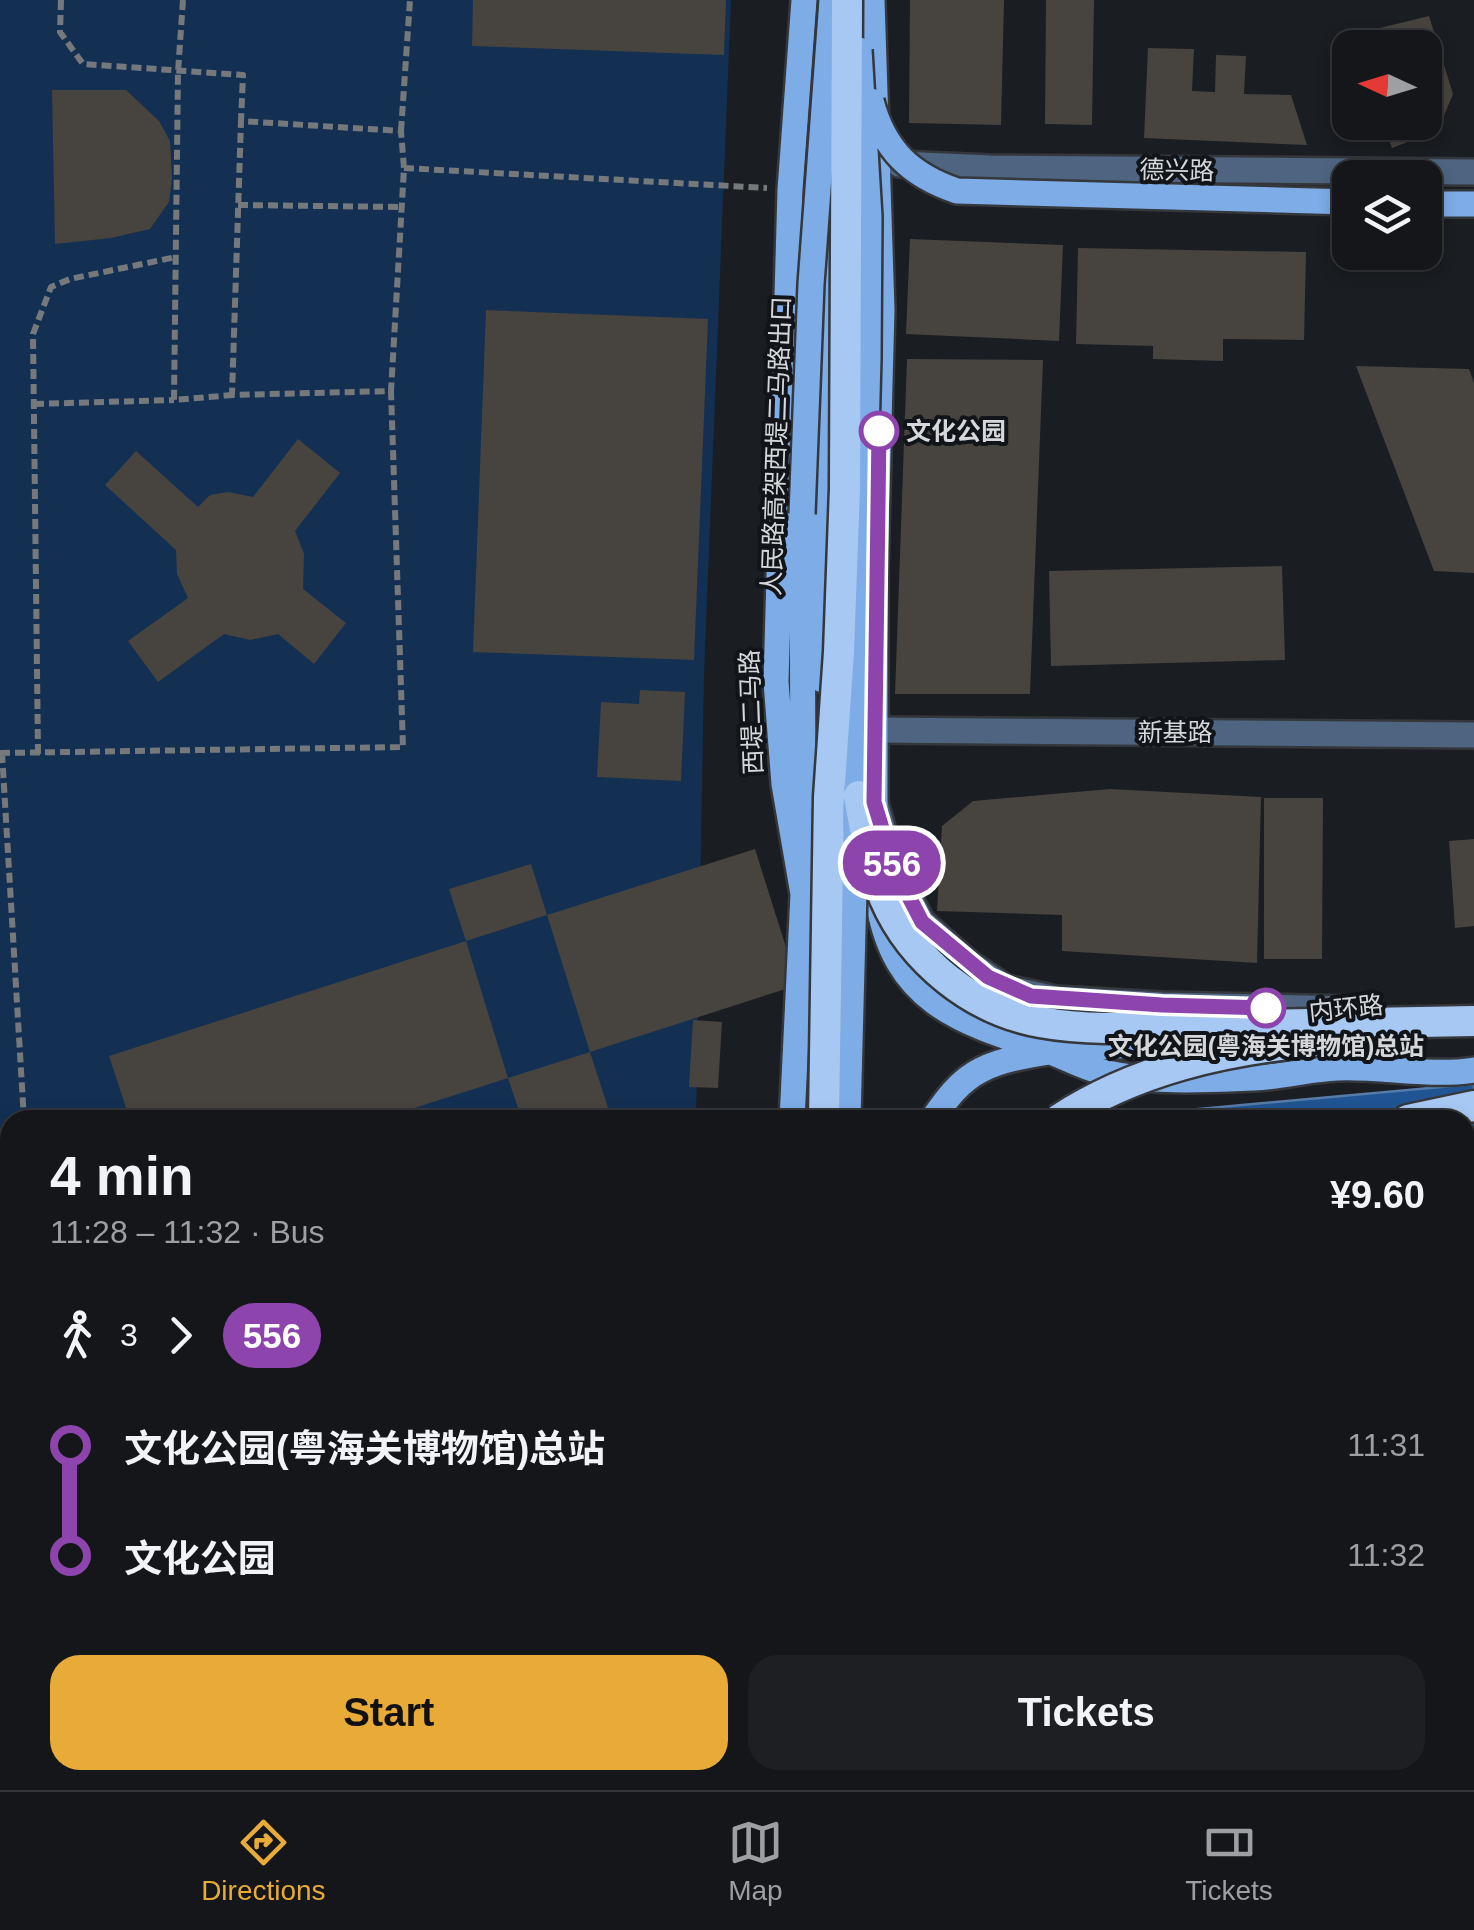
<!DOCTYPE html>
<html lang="en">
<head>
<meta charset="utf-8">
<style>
	body { margin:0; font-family:Helvetica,"Noto Sans SC",sans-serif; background:#1d1f22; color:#f1f3f6; height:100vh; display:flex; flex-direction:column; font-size:38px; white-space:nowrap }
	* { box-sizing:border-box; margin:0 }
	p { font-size:32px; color:#9d9fa2 }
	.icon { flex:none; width:55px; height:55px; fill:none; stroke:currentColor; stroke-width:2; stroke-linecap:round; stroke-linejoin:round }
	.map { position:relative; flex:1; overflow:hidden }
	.drawer { position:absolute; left:0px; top:1110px; width:1475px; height:680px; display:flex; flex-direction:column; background:#141619; border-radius:30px 30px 0 0; box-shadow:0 5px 15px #0003,0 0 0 2px #333538 }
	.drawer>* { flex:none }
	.badge { padding:0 20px; border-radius:32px; font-size:35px; line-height:65px }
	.needle { width:65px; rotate:274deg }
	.buttons { position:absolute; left:1332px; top:30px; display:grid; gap:20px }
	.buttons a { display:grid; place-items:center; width:110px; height:110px; border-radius:20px; background:#141619; box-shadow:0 5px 15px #0003,0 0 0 2px #333538; font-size:50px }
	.map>.badge { position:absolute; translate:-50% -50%; box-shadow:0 0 0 5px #fff }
	.legs { display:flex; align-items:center; gap:15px; height:110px; padding:0 50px; font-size:32px }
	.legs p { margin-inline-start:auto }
	.headline { display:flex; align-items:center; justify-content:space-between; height:170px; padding:0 50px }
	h1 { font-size:55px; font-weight:700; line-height:75px }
	.button { display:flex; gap:20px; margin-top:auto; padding:20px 50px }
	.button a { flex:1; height:115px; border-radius:30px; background:#e9ab38; color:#111; font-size:40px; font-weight:700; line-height:115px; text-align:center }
	.button a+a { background:#1d1f22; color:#f1f3f6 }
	ul { padding:0 50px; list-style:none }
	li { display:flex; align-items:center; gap:35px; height:110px; font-size:38px }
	li i { display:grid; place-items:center; width:15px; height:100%; margin:0 12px; background:currentColor }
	li i::after { content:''; width:25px; height:25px; margin:-12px; border:8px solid; border-radius:50%; background:#141619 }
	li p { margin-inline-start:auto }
	li:first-child i { background:linear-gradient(#0000 50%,currentColor 0) }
	li:last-child i { background:linear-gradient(currentColor 50%,#0000 0) }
	.menu { display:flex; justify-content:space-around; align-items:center; height:140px; border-top:2px solid #333538; background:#141619; font-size:28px; color:#9d9fa2 }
	.menu a { display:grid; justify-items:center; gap:5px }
	.menu .current { color:#e9ab38 }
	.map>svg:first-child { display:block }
</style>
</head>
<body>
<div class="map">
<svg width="1474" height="1790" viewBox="0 0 1474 1790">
	<rect width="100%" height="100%" fill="#1a1d21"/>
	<path fill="#133053" d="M 0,0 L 731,0 L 704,675 L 696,1120 L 10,1120 L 10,1306 L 0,1306 Z
		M 1465,1685 L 1474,1686 L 1474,1790 L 1453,1790 L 1454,1780 L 1465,1780 Z"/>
	<path fill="#205492" stroke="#567ba8" stroke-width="2.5" d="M 1474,1084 L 1474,1330 L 1465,1331 L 1465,1120 L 1116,1120 L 1177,1111 Z
		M 832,1780 L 956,1780 L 954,1790 L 831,1790 Z"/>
	<path fill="#47433f" d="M 473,0 L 726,0 L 724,55 L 472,46 Z
		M 910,0 L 1004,0 L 1001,125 L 909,123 Z
		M 1046,0 L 1094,0 L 1092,125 L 1045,124 Z
		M 1429,16 L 1453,94 L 1438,130 L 1392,148 L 1384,122 L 1425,122 L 1425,48 L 1386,48 L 1380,28 Z
		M 1148,48 L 1194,49 L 1192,91 L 1215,92 L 1216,55 L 1246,56 L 1244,94 L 1291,95 L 1307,145 L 1144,138 Z
		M 52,90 L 126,90 L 159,121 L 170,141 L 172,178 L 169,202 L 150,229 L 111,238 L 55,244 Z
		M 910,239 L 1063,245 L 1059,341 L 906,334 Z
		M 1078,248 L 1306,252 L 1304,340 L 1223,339 L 1223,361 L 1153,359 L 1153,346 L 1076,344 Z
		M 486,310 L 708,319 L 694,660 L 473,652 Z
		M 907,359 L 1043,360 L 1030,694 L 895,694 Z
		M 1356,366 L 1469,369 L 1474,383 L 1474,573 L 1434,571 Z
		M 298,439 L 340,473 L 295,531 L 304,554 L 303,589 L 346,623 L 314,664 L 278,634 L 250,640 L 224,634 L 158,682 L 128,641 L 188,598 L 177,574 L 176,550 L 105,485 L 136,451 L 198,507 L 210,495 L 228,492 L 253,497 Z
		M 1282,566 L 1285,660 L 1051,666 L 1049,571 Z
		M 640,690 L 685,692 L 681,781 L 597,777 L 601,702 L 639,704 Z
		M 1110,789 L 1261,797 L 1257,963 L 1062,951 L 1062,915 L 937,911 L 942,826 L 973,801 Z
		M 1264,798 L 1323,798 L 1322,959 L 1264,959 Z
		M 1474,839 L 1474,926 L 1455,928 L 1449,841 Z
		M 755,849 L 798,985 L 590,1052 L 547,915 L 466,941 L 449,889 L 531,864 L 547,915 Z
		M 466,941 L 508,1078 L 377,1120 L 130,1120 L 109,1056 Z
		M 693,1020 L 722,1022 L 718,1088 L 689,1087 Z
		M 590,1052 L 612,1120 L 522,1120 L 508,1078 Z
		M 3,1483 L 10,1483 L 10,1638 L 0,1637 Z
		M 0,1669 L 10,1670 L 10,1757 L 0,1757 Z
		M 196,1780 L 234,1780 L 233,1790 L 195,1790 Z
		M 460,1780 L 549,1780 L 548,1790 L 459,1790 Z
		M 1022,1780 L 1227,1780 L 1226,1790 L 1021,1790 Z
		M 1369,1780 L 1408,1782 L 1407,1790 L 1368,1790 Z"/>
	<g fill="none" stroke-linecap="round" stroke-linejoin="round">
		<defs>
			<path id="minor" d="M 899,164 L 990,168 L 1474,172
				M 875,730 L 1474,735
				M 876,806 L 894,869 L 922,922 L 970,964 L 1006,988 L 1056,999 L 1162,1005 L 1357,1009
				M 1465,1362 L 1474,1363
				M 1465,1564 L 1474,1473
				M 264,1790 L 265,1780
				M 796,1790 L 797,1780
				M 1007,1790 L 1008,1780
				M 1443,1790 L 1443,1780"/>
			<path id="major" d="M 872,0 L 882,310 L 875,567 L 875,830
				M 1425,204 L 1474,204
				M 802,514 L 803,799
				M 823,680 L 832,236 L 825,181
				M 806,869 L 817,775
				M 878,900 C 894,1002 959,1022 1046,1050 C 1065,1057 1082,1067 1102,1072 C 1150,1083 1206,1080 1254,1078 C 1282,1077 1310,1069 1337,1068 C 1383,1066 1428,1077 1474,1070
				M 792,1120 L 803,894 L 784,784 L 776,682 L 790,190 L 804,0
				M 932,1120 C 945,1101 959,1081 981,1070 C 1031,1044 1170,1042 1229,1046
				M 1465,1181 L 1474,1179
				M 1465,1225 L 1474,1223
				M 0,1368 L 10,1368
				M 0,1446 L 10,1447
				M 647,1790 L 648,1780
				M 701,1790 L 702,1780"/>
			<path id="highway" d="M 1408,1120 L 1474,1106
				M 0,1418 L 10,1417
				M 822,1780 L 822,1790
				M 765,1790 L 766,1780"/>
		</defs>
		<use href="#minor" stroke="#34373b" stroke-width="30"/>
		<use href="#major" stroke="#34373b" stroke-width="30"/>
		<use href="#highway" stroke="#34373b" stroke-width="35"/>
		<path stroke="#76797c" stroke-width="6" stroke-dasharray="10 5" stroke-linecap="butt" d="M 61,0 L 60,32 L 83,64 L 243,75 L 241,121 L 401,131 L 404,168 L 391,391 L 232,395 L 241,121
			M 183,0 L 178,72 L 174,400 L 232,395
			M 401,131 L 410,0
			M 404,168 L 767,188
			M 238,205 L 401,207
			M 34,404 L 174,400
			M 0,753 L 403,747 L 391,391
			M 2,753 L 24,1120
			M 38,754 L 33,334 L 51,287 L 70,279 L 176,257"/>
		<use href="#minor" stroke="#4e6480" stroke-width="25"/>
		<use href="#major" stroke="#7eace6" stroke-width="25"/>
		<use href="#highway" stroke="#a7c8f2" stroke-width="30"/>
		<defs>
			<path id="major-bridge" d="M 871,101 C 884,150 910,175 957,191 L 1350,202
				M 802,514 L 811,284 L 832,0
				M 848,1120 L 868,358 L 869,217 L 859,50"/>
			<path id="highway-bridge" d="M 859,796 C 865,830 871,867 885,899 C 912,961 973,1010 1040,1022 C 1094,1032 1152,1027 1207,1026 C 1296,1024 1385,1022 1474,1021
				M 824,1120 L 829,797 L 839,652 L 845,488 L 847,0
				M 1058,1120 C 1136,1069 1224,1050 1315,1041"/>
		</defs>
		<use href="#major-bridge" stroke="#34373b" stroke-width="30" stroke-linecap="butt"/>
		<use href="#highway-bridge" stroke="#34373b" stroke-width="35" stroke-linecap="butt"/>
		<use href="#major-bridge" stroke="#7eace6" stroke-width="25"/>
		<use href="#highway-bridge" stroke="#a7c8f2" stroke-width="30"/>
	</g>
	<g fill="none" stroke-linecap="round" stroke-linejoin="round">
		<defs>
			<path id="line-1" d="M 879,431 L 874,802 L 894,868 L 922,922 L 988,977 L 1031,996 L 1162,1005 L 1266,1008"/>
		</defs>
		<use href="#line-1" stroke="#fff" stroke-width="22"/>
		<use href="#line-1" stroke="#8e44ad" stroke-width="15"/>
	</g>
	<g fill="#fff" stroke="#8e44ad" stroke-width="5">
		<circle cx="879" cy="431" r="18"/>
		<circle cx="1266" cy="1008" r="18"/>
	</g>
	<g text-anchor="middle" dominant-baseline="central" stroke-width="8" stroke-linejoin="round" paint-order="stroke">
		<g font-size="25" fill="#d5d7da" stroke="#111418">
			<text transform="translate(1177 170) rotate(1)">德兴路</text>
			<text transform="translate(776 446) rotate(-88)">人民路高架西堤二马路出口</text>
			<text transform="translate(751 712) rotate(-92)">西堤二马路</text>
			<text x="1175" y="732">新基路</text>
			<text transform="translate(1346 1008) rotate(-6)">内环路</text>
		</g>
		<g font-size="25" font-weight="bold" fill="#d5d7da" stroke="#111418" text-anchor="start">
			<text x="906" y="431">文化公园</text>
			<text x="1266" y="1046" text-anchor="middle">文化公园(粤海关博物馆)总站</text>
		</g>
	</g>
</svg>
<div class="buttons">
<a><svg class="needle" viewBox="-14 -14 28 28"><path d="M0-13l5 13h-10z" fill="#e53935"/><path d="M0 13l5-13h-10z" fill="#9d9fa2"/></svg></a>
<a><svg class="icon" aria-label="layers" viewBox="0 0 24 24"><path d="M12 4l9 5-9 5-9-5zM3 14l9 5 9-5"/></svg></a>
</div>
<b class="badge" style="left:892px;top:863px;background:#8e44ad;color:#fff">556</b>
<section class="drawer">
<div class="headline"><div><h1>4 min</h1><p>11:28 – 11:32 · Bus</p></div><b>¥9.60</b></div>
<div class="legs"><svg class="icon" aria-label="walk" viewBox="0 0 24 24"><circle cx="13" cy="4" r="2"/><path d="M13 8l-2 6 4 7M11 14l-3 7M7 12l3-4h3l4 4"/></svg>3<svg class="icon" aria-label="forward" viewBox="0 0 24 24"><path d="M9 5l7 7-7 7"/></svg><b class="badge" style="background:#8e44ad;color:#fff">556</b></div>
<ul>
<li><i style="color:#8e44ad"></i><b>文化公园(粤海关博物馆)总站</b><p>11:31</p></li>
<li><i style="color:#8e44ad"></i><b>文化公园</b><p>11:32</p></li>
</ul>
<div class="button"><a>Start</a><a>Tickets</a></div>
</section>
</div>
<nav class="menu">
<a class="current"><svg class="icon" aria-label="directions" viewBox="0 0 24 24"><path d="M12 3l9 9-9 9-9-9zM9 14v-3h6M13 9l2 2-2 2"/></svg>Directions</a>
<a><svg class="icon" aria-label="map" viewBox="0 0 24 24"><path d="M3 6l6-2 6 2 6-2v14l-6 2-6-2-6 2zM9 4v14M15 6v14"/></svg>Map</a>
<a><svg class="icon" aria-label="tickets" viewBox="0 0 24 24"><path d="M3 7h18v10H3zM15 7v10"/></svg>Tickets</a>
</nav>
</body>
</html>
